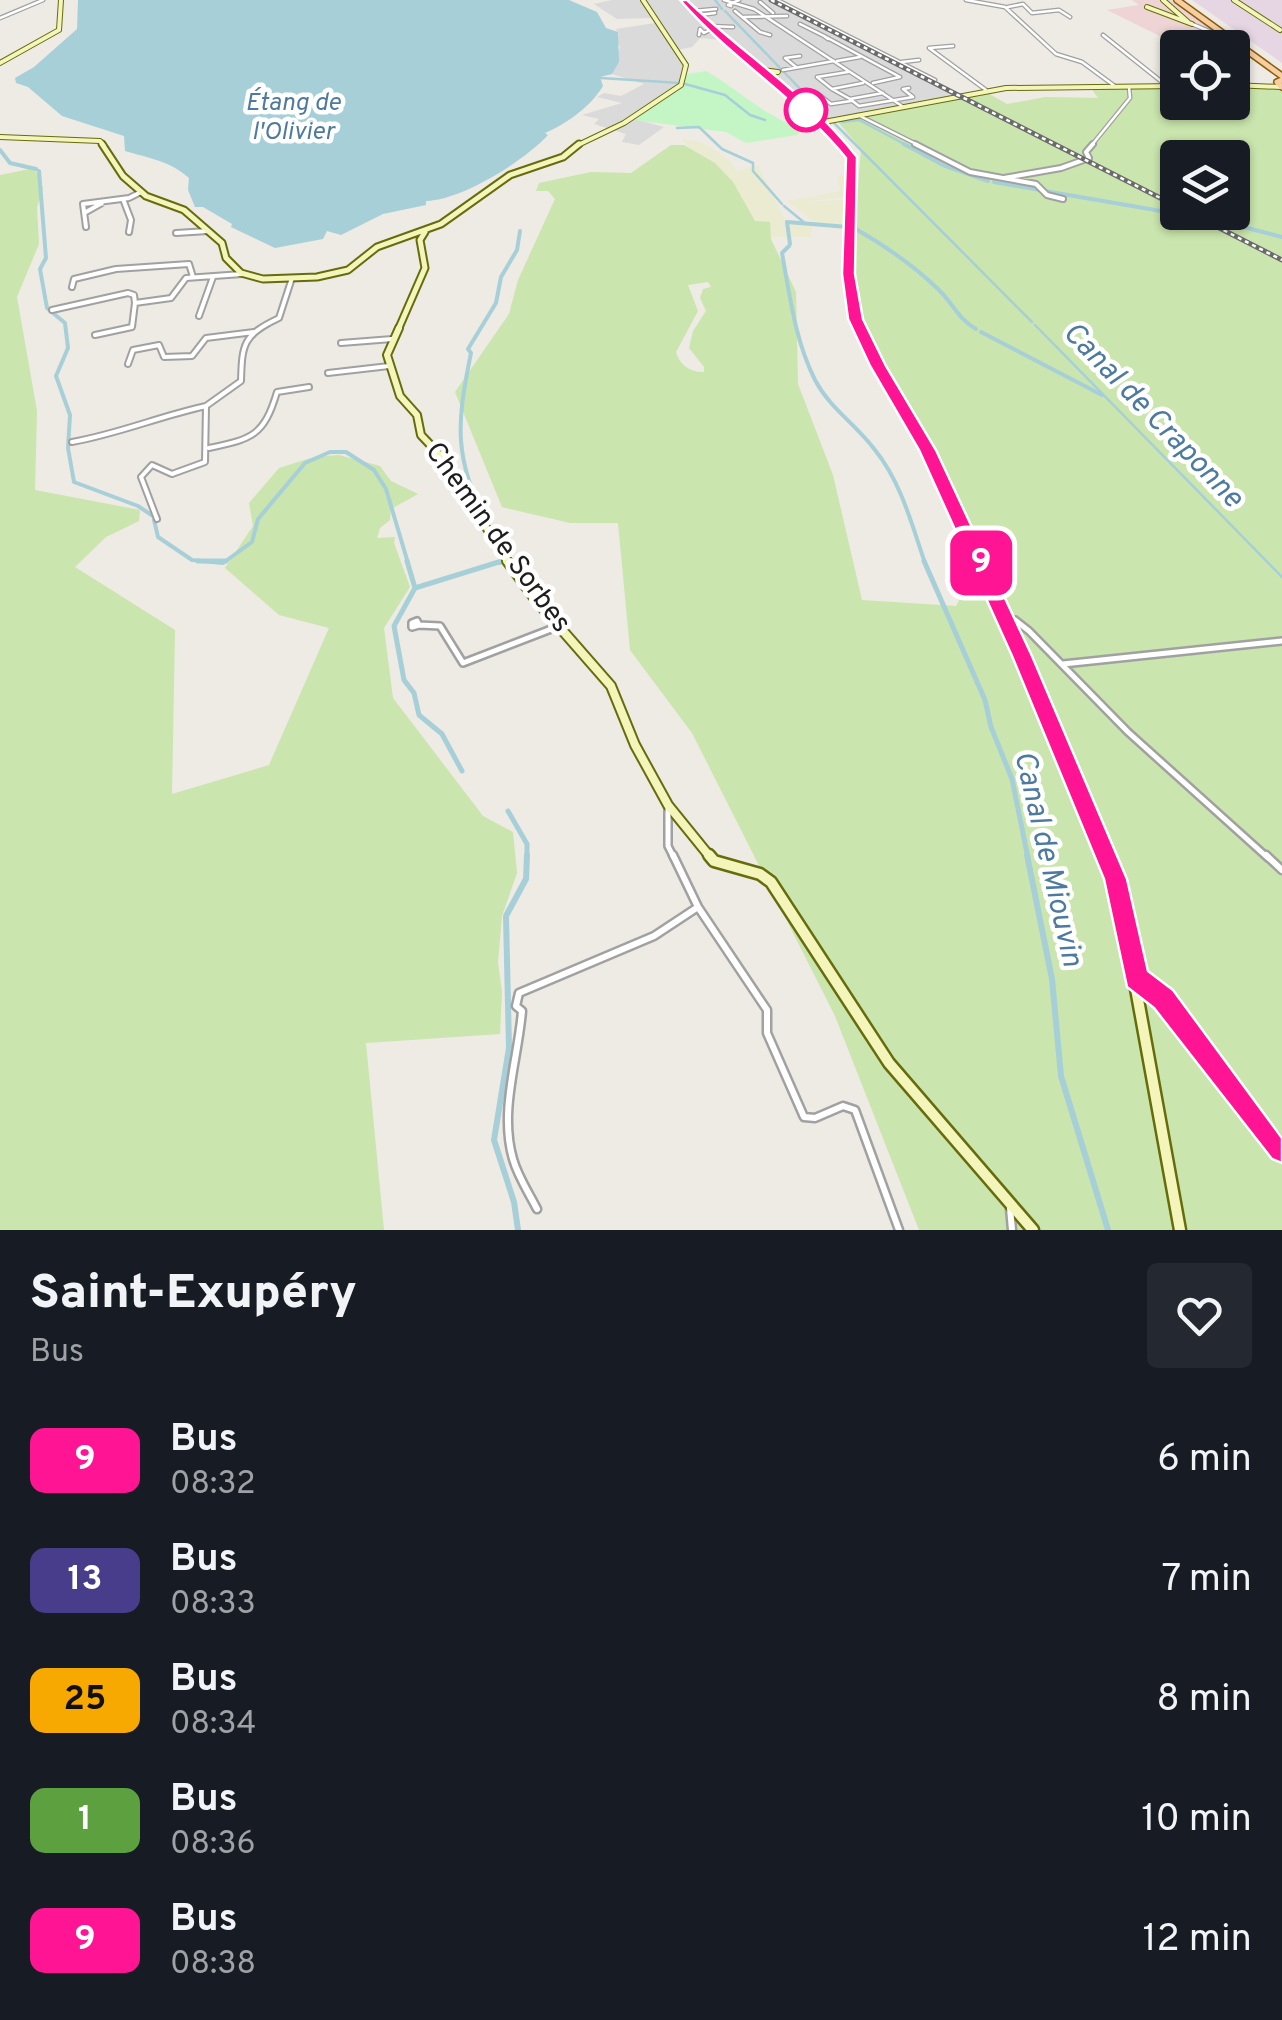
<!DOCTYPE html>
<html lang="fr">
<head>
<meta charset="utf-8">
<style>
	body { margin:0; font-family:Overpass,sans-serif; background:#242831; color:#f1f3f6; height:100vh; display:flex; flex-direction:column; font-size:38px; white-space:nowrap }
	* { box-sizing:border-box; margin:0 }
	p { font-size:32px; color:#9ea1a6 }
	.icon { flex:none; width:55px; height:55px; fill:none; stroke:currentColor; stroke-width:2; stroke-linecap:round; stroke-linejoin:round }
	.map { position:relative; height:1230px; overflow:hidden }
	.drawer { display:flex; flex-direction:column; background:#171b24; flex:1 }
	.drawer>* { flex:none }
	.badge { padding:0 20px; border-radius:15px; font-size:35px; line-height:65px }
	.fabs { position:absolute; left:1160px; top:30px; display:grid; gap:20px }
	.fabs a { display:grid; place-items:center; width:90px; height:90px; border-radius:10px; background:#171b24; box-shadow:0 2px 8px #0004; font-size:50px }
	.map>.badge { position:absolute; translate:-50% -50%; box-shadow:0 0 0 5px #fff }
	.round { display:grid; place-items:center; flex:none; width:105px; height:105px; border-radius:10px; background:#242831 }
	.summary { display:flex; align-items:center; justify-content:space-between; height:170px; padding:0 30px }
	h1 { font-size:48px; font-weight:800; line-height:75px }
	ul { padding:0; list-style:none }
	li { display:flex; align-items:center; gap:30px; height:120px; padding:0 30px }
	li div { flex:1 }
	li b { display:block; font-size:38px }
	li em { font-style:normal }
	li .badge { min-width:110px; font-weight:700; text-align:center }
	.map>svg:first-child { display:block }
</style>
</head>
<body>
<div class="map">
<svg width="1282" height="1230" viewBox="0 0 1282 1230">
	<rect width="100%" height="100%" fill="#eeeae4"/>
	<path fill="#dbdada" d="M 612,0 L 767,0 L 955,95 L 824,122 L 788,97 L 721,40 L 700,38 L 692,47 L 677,50 L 688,64 L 684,83 L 635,119 L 664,127 L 639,145 L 622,142 L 626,134 L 594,124 L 599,119 L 582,115 L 622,103 L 597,97 L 604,93 L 621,96 L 644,84 L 612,74 L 620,47 L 615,39 L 619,35 L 616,29 L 655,23 L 652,18 L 617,19 L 594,4 Z"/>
	<path fill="#eed4d4" d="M 1132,0 L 1171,0 L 1215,32 L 1170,41 L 1107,10 L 1139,5 Z"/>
	<path fill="#e6d6e4" d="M 1191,0 L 1282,0 L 1282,63 L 1192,0 Z"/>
	<path fill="#eaebd0" d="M 682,139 L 703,143 L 729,160 L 737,172 L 758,165 L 786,222 L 812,225 L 811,237 L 771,237 L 770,222 L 755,222 L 715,163 L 690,148 Z
		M 850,174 L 848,197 L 799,202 L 848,200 L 847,226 L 816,223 L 787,201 L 837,192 L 840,189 L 837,176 Z"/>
	<path fill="#cae5ad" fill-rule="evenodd" d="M 1177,88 L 1178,102 L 1232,102 L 1233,88 L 1282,90 L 1282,1230 L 919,1230 L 835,1016 L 692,733 L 630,650 L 618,523 L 570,523 L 502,507 L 455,392 L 509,314 L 518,280 L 555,199 L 548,191 L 536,191 L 539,183 L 591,172 L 631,173 L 671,145 L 684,145 L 715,163 L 733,182 L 755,221 L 770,222 L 771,239 L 796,292 L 798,384 L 833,475 L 862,600 L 956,606 L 972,577 L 930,464 L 849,301 L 861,149 L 838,122 L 986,92 L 1007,104 L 1046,97 L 1098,98 L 1092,89 ZM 1178,158 L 1232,158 L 1232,212 L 1178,212 ZM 708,282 L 711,287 L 703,289 L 700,298 L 706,311 L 693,331 L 689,348 L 704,367 L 704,372 C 692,373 679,365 676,352 L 698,311 L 688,285 Z
		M 30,169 L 37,172 L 43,188 L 37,207 L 39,244 L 17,297 L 37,411 L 35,490 L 140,510 L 139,521 L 106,537 L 75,567 L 175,630 L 172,794 L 269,765 L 329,628 L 279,615 L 225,568 L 253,526 L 249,503 L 279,468 L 314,457 L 339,455 L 380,466 L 391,481 L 418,494 L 391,509 L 390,520 L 380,528 L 377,538 L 395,537 L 394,543 L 410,587 L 384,628 L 393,698 L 483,816 L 513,832 L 517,873 L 502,916 L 498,962 L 502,992 L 500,1034 L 366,1043 L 384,1230 L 0,1230 L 0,175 Z"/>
	<path fill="#c3f5c5" d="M 706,71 C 735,87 773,123 803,128 L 797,135 L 746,143 L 726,132 L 634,120 L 684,83 L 687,74 Z"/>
	<path fill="#a7cfd8" d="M 78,0 L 569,0 L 597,12 L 606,28 L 618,32 L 619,62 L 612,74 L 600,77 L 603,86 C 591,106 568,123 545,133 L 548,135 C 524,161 462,200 426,201 L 426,205 L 383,214 L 341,235 L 327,231 L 323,239 L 275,248 L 231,227 L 232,224 L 203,207 L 195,207 L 188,190 L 189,178 C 170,161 149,158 125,151 L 124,136 L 62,116 L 28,87 L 16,83 L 15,78 L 34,67 L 77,29 Z"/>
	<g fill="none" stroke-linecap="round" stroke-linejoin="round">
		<path stroke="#a7cfd8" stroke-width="2.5" d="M 715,0 L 722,9
			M 725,11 L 781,69
			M 783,71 L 830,120
			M 833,122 L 1032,322
			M 677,128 L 699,127 L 722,149 L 753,163 L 753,171 L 782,204
			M 784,206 L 806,224
			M 1035,325 L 1282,577"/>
		<path stroke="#a7cfd8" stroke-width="2.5" d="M 601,78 L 680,83
			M 685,84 L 725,95 L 750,115 L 765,120
			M 842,122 L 859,120 L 908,146"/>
		<path stroke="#a7cfd8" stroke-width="4" d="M 904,144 L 943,165 L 988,181
			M 0,150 L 10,163 L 36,169
			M 39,171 L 46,258 L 40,269 L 47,308 L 65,323 L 68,348 L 56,376 L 70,415 L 68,448 L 74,482 L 138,506 L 153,516
			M 994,182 L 1040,190
			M 1045,191 L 1190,216
			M 1213,219 L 1282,237
			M 854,228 C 884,245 913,265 938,289 C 952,302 959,320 976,329
			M 790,244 L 787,222 L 848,227
			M 789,246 L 782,253 C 790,297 795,340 815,380 C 831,410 856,424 875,450 C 901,482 912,525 925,563
			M 981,332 L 1102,395
			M 154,520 L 158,537 L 192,560 L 223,563 L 252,542 L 258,519 L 305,463 L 330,452 L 346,452 L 374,470 L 386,489 L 408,563
			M 487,525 C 454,455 456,427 471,353 L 468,349 L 496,303 L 501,277 L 517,250 L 520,231
			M 499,563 L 503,562 L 501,557"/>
		<path stroke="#a7cfd8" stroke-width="5" d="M 198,561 L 226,561
			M 407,561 L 415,588 L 502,561
			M 924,561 L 985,700 L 991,727 L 1012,779 L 1028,858
			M 415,588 L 394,626 L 404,680 L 414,693 L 419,715 L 442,734 L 462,771
			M 508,811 L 527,844 L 527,858"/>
		<path stroke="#a7cfd8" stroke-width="6" d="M 1027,855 L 1052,979 L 1061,1076 L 1108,1230
			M 518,1230 L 514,1202 L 494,1140 L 509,1048 L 506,916 L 526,879 L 527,855"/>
		<defs>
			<path id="street-far3" d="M 724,0 L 754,9 L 902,106
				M 777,0 L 935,80
				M 966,0 L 1005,7 L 1056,54 L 1082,62 L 1116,87
				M 760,2 L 773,13
				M 731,6 L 728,5 L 739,0
				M 1008,7 L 1023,4 L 1032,13 L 1059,10 L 1070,17
				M 694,11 L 716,9
				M 735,11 L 760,32 L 770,35
				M 699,15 L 715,13
				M 744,17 L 787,16
				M 0,18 L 43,0
				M 800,24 L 824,36
				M 1192,24 L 1211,32 L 1226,48
				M 709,26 L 733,27
				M 699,35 L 700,29 L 704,33 L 712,29
				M 1103,35 L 1167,86
				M 828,39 L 824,36 L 900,77 L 873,83
				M 953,46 L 929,48 L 986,90
				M 1232,59 L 1232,66
				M 837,61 L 860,57
				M 902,62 L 919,60
				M 796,67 L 785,58 L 800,56
				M 783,70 L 834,61
				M 848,72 L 817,77 L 832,89 L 863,83
				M 832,89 L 850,99
				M 883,93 L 850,99 L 859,106 L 913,97 L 903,89 L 909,88
				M 818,94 L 831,104 L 851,101
				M 858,115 L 920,146
				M 1091,146 L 1130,98 L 1129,87"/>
			<path id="street-far2" d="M 915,144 L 970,172 L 1036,184 L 1047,195 L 1063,199
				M 1004,178 L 1061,168 L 1089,158 L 1086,152 L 1093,144
				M 123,199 L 131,220 L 129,232
				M 86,212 L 102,203
				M 86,227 L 83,204 L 129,198 L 141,192
				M 176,233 L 208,231
				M 72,287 L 74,279 L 116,269 L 189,264 L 193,277
				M 52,310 L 128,293 L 134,295 L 135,303 L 171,298 L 186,278 L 242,274
				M 199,316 L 213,277
				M 95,335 L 132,327 L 135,303
				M 341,343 L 392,339
				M 128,364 L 133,350 L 159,345 L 164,357 L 192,356 L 206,338 L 254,332
				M 328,373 L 389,366
				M 72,442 C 118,434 160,416 206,406
				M 209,448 C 252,439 264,436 277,392 L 309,387
				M 157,519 L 141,477 L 152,465 L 172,474 L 205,462 L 206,406 L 241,381 C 242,344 243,335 279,318 L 292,278"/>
			<path id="street-far1" d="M 1006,619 L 1015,620 L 1029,631 L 1128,732 L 1268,858
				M 417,621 L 419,625 L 412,627 L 412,623 Z
				M 419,625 L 440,626 L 463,663 L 559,626
				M 1063,664 L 1282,641
				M 668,805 L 668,846 L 674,858"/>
			<path id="street" d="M 673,855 L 698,907 L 767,1010 L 767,1033 L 804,1117 L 815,1118 L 843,1106 L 855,1110 L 899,1230
				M 1266,855 L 1282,870
				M 1010,1208 L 1012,1230
				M 537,1209 C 529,1193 518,1177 513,1159 C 499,1111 518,1060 522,1011 L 516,1006 L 519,993 L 654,936 L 698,907"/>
			<path id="secondary-far4" d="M 684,0 L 720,37 L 762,70
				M 1163,0 L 1188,22
				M 1234,0 L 1280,30
				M 1147,7 L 1192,24
				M 0,63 L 59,30 L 61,0
				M 762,70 L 798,104 L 827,124
				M 762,70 L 778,72 L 764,74
				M 1232,85 L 1281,87
				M 824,122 L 1006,88 L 1178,86
				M 827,125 L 842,146
				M 0,137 L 100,141 L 104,146
				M 576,146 L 624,123 L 681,85 L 686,65 L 643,0"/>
			<path id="secondary-far3" d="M 102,144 L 123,176 L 146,196 L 184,210 L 222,243 L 226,258 L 241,273 L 263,279 L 317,277 L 348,270 L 377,247 L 441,224 L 510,175 L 563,157 L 579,144
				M 841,144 L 853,161 L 849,274 L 861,330
				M 398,330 L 425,268 L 420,240 L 425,232"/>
			<path id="secondary-far2" d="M 399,328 L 387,355 L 400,396 L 417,415 L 421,435 L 438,453 L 509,563
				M 860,328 L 878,366 L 911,418 L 981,563"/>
			<path id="secondary-far1" d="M 507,561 L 535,599 L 611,686 L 635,745 L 668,805 L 711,858
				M 980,561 L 1107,858"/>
			<path id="secondary" d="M 709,855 L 714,861 L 760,874 L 771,882 L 889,1063 L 1033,1230
				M 1106,855 L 1116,879 L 1180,1230
				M 1136,978 L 1164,999 L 1282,1148"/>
			<path id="primary" d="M 1177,0 L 1282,76
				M 1282,80 L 1277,82 L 1282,87"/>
		</defs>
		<use href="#street-far3" stroke="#a1a1a1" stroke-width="5"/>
		<use href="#street-far2" stroke="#a1a1a1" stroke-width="8"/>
		<use href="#street-far1" stroke="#a1a1a1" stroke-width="10"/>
		<use href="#street" stroke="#a1a1a1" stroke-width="11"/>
		<use href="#secondary-far4" stroke="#666c0c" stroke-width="6"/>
		<use href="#secondary-far3" stroke="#666c0c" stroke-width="9"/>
		<use href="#secondary-far2" stroke="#666c0c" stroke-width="10"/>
		<use href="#secondary-far1" stroke="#666c0c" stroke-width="12"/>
		<use href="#secondary" stroke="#666c0c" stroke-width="15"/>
		<use href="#primary" stroke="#8c5c0a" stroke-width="8"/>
		<use href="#street-far3" stroke="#fff" stroke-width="2.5"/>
		<use href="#street-far2" stroke="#fff" stroke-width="4"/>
		<use href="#street-far1" stroke="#fff" stroke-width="5"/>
		<use href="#street" stroke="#fff" stroke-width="6"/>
		<use href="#secondary-far4" stroke="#f4f5bb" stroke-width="4"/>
		<use href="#secondary-far3" stroke="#f4f5bb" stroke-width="5"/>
		<use href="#secondary-far2" stroke="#f4f5bb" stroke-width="6"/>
		<use href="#secondary-far1" stroke="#f4f5bb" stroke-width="8"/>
		<use href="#secondary" stroke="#f4f5bb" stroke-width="10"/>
		<use href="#primary" stroke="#f5cea2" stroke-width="5"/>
		<defs>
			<path id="rail" d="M 771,0 L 1178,207
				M 1188,212 L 1282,260"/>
		</defs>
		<use href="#rail" stroke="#6b6b6b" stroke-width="5"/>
		<use href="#rail" stroke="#fff" stroke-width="2.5" stroke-dasharray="4" stroke-linecap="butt"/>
	</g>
	<path fill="#ff1493" stroke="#fff" stroke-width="2.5" d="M 680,0 L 687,0 C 742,53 810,96 857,157 L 855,274 L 863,319 L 886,366 L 936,450 L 1032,656 L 1127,879 L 1148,971 L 1173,990 L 1282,1138 L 1282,1163 L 1272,1159 L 1154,1008 L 1127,987 L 1104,879 L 1012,656 L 919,450 L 870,366 L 848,319 L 842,274 L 846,158 C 797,98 730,58 680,0 Z"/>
	<circle fill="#fff" stroke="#ff1493" stroke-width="5" cx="806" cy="110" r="20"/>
	<g text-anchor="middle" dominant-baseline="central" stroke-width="9" stroke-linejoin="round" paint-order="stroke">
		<g font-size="25" font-style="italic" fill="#4e7a9f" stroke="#fff">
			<text x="293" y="104">Étang de<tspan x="293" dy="29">l'Olivier</tspan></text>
		</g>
		<g font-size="28" fill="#1d1d1d" stroke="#fff">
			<text transform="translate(497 538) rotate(54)">Chemin de Sorbes</text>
		</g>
		<g font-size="30" font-style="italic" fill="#4e7a9f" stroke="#fff">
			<text transform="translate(1152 416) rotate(46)">Canal de Craponne</text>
			<text transform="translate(1047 859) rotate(77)">Canal de Miouvin</text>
		</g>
	</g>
</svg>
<div class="fabs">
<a><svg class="icon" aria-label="locate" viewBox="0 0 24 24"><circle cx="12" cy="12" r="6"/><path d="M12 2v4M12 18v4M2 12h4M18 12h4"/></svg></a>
<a><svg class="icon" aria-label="layers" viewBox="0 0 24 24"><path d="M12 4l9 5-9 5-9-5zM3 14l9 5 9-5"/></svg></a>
</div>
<b class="badge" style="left:981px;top:563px;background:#ff1493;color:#fff">9</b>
</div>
<section class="drawer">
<div class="summary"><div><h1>Saint-Exupéry</h1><p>Bus</p></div><a class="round"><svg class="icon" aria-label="heart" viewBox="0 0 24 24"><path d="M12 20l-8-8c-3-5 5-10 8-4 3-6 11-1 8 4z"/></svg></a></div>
<ul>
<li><span class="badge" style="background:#ff1493;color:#fff">9</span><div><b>Bus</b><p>08:32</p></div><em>6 min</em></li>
<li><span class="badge" style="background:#483d8b;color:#fff">13</span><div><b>Bus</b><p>08:33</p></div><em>7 min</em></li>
<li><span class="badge" style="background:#f7a801;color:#111">25</span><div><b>Bus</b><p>08:34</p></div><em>8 min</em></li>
<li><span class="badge" style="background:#5da040;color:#fff">1</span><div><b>Bus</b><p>08:36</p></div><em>10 min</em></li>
<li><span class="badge" style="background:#ff1493;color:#fff">9</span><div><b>Bus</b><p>08:38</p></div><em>12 min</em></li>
</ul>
</section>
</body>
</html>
